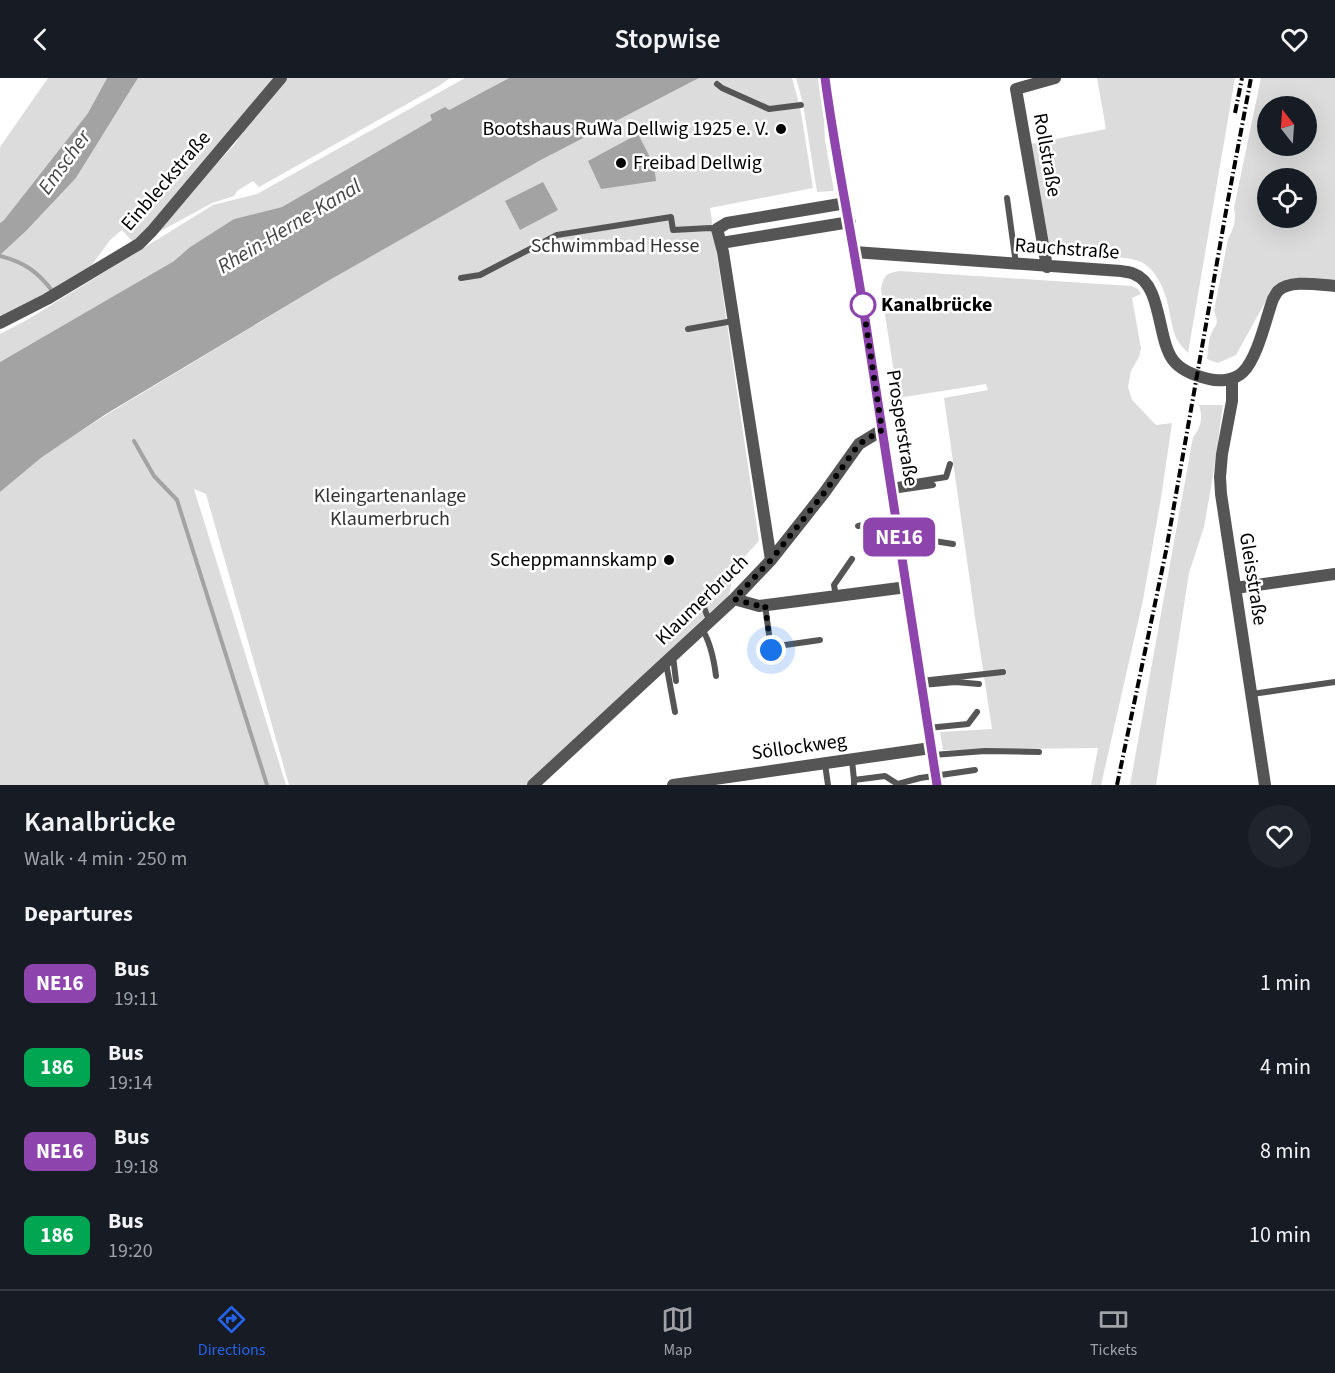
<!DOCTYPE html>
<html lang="en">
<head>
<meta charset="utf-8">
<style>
	body { margin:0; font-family:"Source Sans 3",sans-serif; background:#20242c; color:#f1f3f6; height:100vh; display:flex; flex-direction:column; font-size:22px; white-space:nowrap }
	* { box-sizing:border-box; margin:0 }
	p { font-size:20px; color:#9ea1a6 }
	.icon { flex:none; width:33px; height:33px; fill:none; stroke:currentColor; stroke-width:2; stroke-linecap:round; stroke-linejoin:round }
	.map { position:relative; height:707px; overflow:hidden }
	.sheet { display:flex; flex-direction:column; background:#171b24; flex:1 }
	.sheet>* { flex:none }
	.badge { padding:0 12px; border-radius:9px; font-size:21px; line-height:39px }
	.needle { width:39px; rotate:343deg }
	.tools { position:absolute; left:1257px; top:18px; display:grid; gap:12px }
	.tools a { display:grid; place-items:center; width:60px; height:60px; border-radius:50%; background:#171b24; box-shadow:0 6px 24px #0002; font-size:30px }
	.you { position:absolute; width:30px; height:30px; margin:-15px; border:4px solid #fff; border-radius:50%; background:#1a73e8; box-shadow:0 0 0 9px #1a73e833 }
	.map>.badge { position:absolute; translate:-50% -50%; box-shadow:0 0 0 3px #fff }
	h2 { padding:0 24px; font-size:22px; line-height:54px }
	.round { display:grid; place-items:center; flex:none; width:63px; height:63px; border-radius:32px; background:#20242c }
	.summary { display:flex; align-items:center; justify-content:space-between; height:102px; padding:0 24px }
	h1 { font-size:28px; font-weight:600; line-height:45px }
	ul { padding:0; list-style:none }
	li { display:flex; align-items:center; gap:18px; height:84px; padding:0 24px }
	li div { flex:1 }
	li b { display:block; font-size:22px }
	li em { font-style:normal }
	li .badge { min-width:66px; font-weight:700; text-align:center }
	header { display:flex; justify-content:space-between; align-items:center; height:78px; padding:0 24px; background:#171b24; font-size:27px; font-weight:600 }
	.dock { display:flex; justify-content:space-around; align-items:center; height:84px; border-top:2px solid #363941; background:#171b24; font-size:16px; color:#9ea1a6 }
	.dock a { display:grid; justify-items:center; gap:3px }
	.dock .selected { color:#2563eb }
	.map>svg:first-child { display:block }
</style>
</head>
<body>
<header><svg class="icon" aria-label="back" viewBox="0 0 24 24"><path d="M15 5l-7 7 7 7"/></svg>Stopwise<svg class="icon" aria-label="heart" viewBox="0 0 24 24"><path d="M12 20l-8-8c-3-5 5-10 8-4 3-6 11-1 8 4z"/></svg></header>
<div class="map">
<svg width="1335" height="707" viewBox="0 0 1335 707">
	<rect width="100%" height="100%" fill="#fff"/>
	<path fill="#dcdcdc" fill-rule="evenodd" d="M 48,0 L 107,0 L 88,35 L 4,142 L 0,145 L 0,69 Z
		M 138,0 L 276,0 L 148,150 L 133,164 L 122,152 L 111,161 L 88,192 L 0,243 L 0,177 L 26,153 L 76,100 Z
		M 287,0 L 450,0 L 439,8 L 259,109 L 253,103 L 237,113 L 234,118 L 212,125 L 157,155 L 181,125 L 235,66 L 244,51 Z
		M 465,0 L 509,0 L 449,32 L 431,37 L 432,42 L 282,129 L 234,141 L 190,169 L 174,183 L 0,284 L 0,256 L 27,242 L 213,127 L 257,116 Z
		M 699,0 L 792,0 L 800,29 L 813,110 L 710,130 L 759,463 L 735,489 L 729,517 L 695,548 L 555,690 L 537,707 L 289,707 L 206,416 L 194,411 L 286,707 L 0,707 L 0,414 L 42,378 L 106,337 L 328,203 L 539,83 Z
		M 796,0 L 818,0 L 824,42 L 825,62 L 834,113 L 817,114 L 803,26 Z
		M 1097,0 L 1235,0 L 1188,275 C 1184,270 1179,266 1176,260 C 1171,248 1170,233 1166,219 C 1162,207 1155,192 1143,185 C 1131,177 1069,176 1051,175 L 1031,66 L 1106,51 Z
		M 1261,0 L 1335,0 L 1335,206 L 1295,203 L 1268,219 L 1236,277 L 1218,285 L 1207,281 C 1208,274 1208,263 1211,256 C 1217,245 1219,246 1214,233 L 1228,161 C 1233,152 1237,141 1234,130 ZM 1268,28 L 1306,28 L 1306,68 L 1268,68 ZM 1268,100 L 1306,100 L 1306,140 L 1268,140 Z
		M 900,193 L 1132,208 L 1138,211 L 1141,216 L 1132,220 L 1141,270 L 1139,279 L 1131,293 L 1128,309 L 1132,322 L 1156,347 L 1172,345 L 1161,420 L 1143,522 L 1101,707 L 1091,707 L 1098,670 L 943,672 L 940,654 L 992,651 L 975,539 L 944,320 L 988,312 L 986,306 L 898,320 L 881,211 C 884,197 886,195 900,193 Z
		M 1199,327 L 1223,327 L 1212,404 L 1204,449 L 1189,495 L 1156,707 L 1130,707 L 1193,359 C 1201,350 1203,339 1199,327 Z"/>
	<path fill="#a3a3a3" d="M 107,0 L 138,0 L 76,100 L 26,153 L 0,177 L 0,145 L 4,142 L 88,35 Z
		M 509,0 L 699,0 L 539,83 L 328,203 L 106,336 L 42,379 L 0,414 L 0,284 L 174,183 L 190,169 L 234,141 L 282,129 L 432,42 L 430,37 L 445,29 L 449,32 Z
		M 638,56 L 654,87 L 656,103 L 601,111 L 588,83 Z
		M 543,104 L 558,132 L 520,152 L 505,123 Z"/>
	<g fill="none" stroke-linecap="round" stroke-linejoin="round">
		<path stroke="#a3a3a3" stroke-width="4" d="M 0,178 C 26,185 38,194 54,215
			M 134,363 L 154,398 L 177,422 L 267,707"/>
		<path stroke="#555" stroke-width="6" d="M 717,6 L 722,10 L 769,31 L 801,27
			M 1007,120 L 1016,186
			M 461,200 L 480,197 L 557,157 L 671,139 L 673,152 L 710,150 L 717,151
			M 688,251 L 733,243
			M 891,408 L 946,399 L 950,386
			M 892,413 L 933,407
			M 858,448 L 896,441
			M 901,468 L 934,463 L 953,466
			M 836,518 L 834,507 L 852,481
			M 765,527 L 771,571
			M 710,543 C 693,512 709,512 733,498
			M 702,551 C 711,565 714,582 716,598
			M 771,569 L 820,562
			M 673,578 L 676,603
			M 666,585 L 675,634
			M 921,603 L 1003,594
			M 922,607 L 955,604 L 979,606
			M 1252,616 L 1335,604
			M 928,650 L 968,646 L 977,634
			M 933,677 L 985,673 L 1039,674
			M 852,682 L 854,702
			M 825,686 L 828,707
			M 898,706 L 920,700 L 975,692
			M 854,707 L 854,702 L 885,698 L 899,707"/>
		<path stroke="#555" stroke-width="12" d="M 721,165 L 850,144
			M 854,174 L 1121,193 C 1125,194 1130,194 1134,196 C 1162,206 1157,261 1173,282 C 1181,293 1196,298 1209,301 C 1220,304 1235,302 1243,294 C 1258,279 1266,240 1273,221 C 1275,218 1276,215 1278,213 C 1290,201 1319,207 1335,208
			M 1047,189 L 1016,11 L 1055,0
			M 0,245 L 47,221 L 139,166 L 152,153 L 281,0
			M 1232,301 L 1232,323 L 1222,376 L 1220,399 L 1221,416 L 1265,707
			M 771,482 L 723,174 L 717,151 L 727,145 L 846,125
			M 1235,510 L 1335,496
			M 734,521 L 759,528 L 907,509
			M 533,707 L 734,521 L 771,482 L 824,415 L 859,366 L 882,352
			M 673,707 L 931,670"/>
		<path stroke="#222" stroke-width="12" d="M 825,0 C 836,76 851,152 863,228 C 889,387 912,547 937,707"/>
		<path stroke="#000" stroke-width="4" stroke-dasharray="9 3 1.5 3" stroke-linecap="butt" d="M 1235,35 L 1242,0
			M 1117,707 L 1166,473 L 1228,122 L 1251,0"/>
	</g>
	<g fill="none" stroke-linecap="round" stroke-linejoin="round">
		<defs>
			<path id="line" d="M 825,0 C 835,76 851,152 863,228 C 888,387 912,547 937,707"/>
		</defs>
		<use href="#line" stroke="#fff" stroke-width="14"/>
		<use href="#line" stroke="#8e44ad" stroke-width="9"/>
		<path stroke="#000" stroke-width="6" stroke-dasharray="0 10.8" d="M 771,572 L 765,527 L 759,528 L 734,521 L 771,482 L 824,415 L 859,366 L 882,352 L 863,227"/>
	</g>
	<g fill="#000" stroke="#fff" stroke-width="2">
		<circle cx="781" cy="51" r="6"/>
		<circle cx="621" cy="85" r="6"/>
		<circle cx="669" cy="482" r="6"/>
	</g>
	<circle fill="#fff" stroke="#8e44ad" stroke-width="3" cx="863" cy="227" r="12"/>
	<g text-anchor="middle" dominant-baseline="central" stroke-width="5" stroke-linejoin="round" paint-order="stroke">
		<g font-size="20" fill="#000" stroke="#fff" text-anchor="end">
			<text x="769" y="51">Bootshaus RuWa Dellwig 1925 e. V.</text>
			<text x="633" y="85" text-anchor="start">Freibad Dellwig</text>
			<text x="657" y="482">Scheppmannskamp</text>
		</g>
		<g font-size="20" fill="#000" stroke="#fff">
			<text transform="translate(1047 77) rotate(80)">Rollstraße</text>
			<text transform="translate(166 103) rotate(-49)">Einbleckstraße</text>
			<text transform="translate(1067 171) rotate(4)">Rauchstraße</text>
			<text transform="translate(902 350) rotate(81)">Prosperstraße</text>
			<text transform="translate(1253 501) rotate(81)">Gleisstraße</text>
			<text transform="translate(702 522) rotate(-44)">Klaumerbruch</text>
			<text transform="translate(799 669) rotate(-8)">Söllockweg</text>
		</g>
		<g font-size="20" fill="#333" stroke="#fff">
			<text x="615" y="168">Schwimmbad Hesse</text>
			<text x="390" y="418">Kleingartenanlage<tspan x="390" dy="23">Klaumerbruch</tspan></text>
		</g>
		<g font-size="20" font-weight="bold" fill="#000" stroke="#fff" text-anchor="start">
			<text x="881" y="227">Kanalbrücke</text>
		</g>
		<g font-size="21" font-style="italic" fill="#444" stroke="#fff">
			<text transform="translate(64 84) rotate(-54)">Emscher</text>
			<text transform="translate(289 148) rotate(-31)">Rhein-Herne-Kanal</text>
		</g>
	</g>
</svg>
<div class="tools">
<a><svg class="needle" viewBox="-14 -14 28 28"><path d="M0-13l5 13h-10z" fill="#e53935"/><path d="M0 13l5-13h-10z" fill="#9ea1a6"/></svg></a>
<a><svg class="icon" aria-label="locate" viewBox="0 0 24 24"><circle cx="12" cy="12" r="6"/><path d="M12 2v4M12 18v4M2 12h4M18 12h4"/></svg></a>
</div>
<div class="you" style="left:771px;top:572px"></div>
<b class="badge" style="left:899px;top:459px;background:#8e44ad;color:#fff">NE16</b>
</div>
<section class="sheet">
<div class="summary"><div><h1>Kanalbrücke</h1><p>Walk · 4 min · 250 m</p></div><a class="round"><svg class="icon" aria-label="heart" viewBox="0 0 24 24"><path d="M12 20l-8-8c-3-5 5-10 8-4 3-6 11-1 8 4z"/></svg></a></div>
<h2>Departures</h2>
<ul>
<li><span class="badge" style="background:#8e44ad;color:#fff">NE16</span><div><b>Bus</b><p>19:11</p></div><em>1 min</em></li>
<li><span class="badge" style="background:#00a651;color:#fff">186</span><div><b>Bus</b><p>19:14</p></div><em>4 min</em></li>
<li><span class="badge" style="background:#8e44ad;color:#fff">NE16</span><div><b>Bus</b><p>19:18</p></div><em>8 min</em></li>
<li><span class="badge" style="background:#00a651;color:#fff">186</span><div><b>Bus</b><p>19:20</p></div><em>10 min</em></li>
</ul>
</section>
<nav class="dock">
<a class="selected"><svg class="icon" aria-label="directions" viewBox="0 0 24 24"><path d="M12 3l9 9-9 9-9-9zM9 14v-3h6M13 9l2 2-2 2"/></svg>Directions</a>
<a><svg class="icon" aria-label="map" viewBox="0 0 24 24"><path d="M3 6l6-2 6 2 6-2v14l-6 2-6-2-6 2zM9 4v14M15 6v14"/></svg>Map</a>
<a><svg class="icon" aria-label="tickets" viewBox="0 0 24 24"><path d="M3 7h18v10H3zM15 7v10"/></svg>Tickets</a>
</nav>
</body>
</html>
